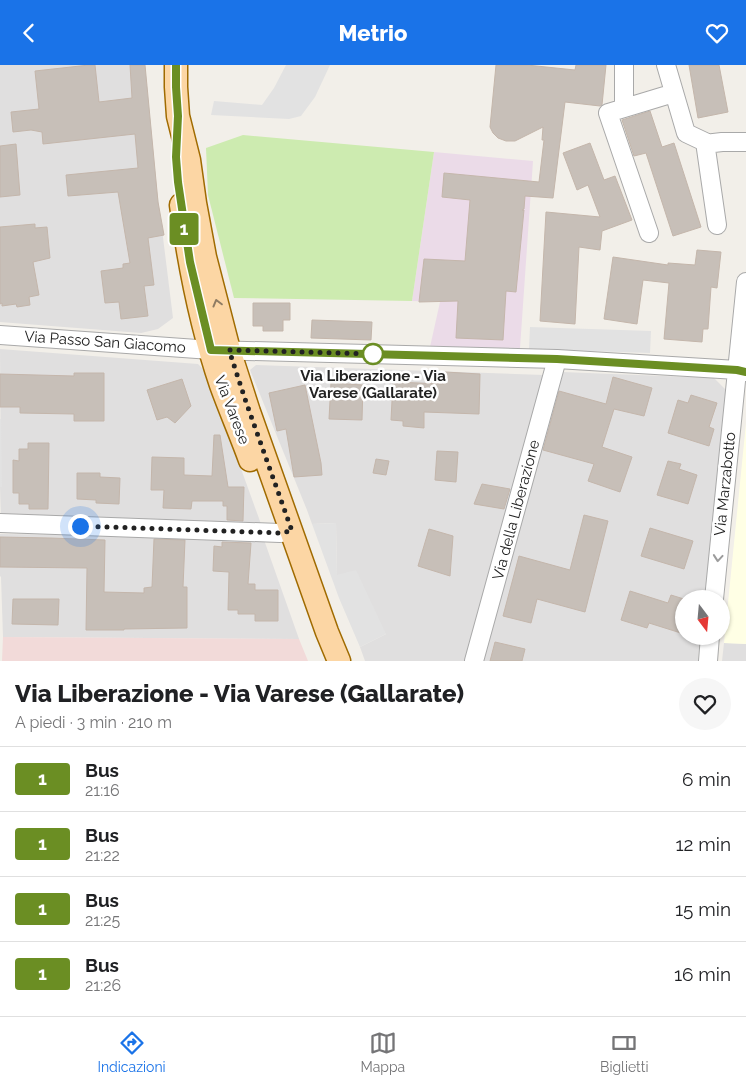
<!DOCTYPE html>
<html lang="it">
<head>
<meta charset="utf-8">
<style>
	body { margin:0; font-family:Raleway,sans-serif; background:#f6f6f6; color:#202124; height:100vh; display:flex; flex-direction:column; font-size:19px; white-space:nowrap }
	* { box-sizing:border-box; margin:0 }
	p { font-size:16px; color:#757577 }
	.icon { flex:none; width:28px; height:28px; fill:none; stroke:currentColor; stroke-width:2; stroke-linecap:round; stroke-linejoin:round }
	.map { position:relative; height:596px; overflow:hidden }
	.details { display:flex; flex-direction:column; background:#fff; flex:1 }
	.details>* { flex:none }
	.badge { padding:0 10px; border-radius:4px; font-size:18px; line-height:32px }
	.needle { width:32px; rotate:164deg }
	.fabs { position:absolute; left:675px; top:525px; display:grid; gap:10px }
	.fabs a { display:grid; place-items:center; width:55px; height:55px; border-radius:50%; background:#fff; box-shadow:0 1px 4px #0004; font-size:25px }
	.you { position:absolute; width:25px; height:25px; margin:-12px; border:4px solid #fff; border-radius:50%; background:#1a73e8; box-shadow:0 0 0 8px #1a73e833 }
	.map>.badge { position:absolute; translate:-50% -50%; box-shadow:0 0 0 2px #fff }
	.round { display:grid; place-items:center; flex:none; width:52px; height:52px; border-radius:26px; background:#f6f6f6 }
	.overview { display:flex; align-items:center; justify-content:space-between; height:85px; padding:0 15px }
	h1 { font-size:24px; font-weight:800; line-height:38px }
	ul { padding:0; list-style:none }
	li { display:flex; align-items:center; gap:15px; height:65px; padding:0 15px; border-top:1px solid #e0e0e0 }
	li div { flex:1 }
	li b { display:block; font-size:19px }
	li em { font-style:normal }
	li .badge { min-width:55px; font-weight:700; text-align:center }
	header { display:flex; justify-content:space-between; align-items:center; height:65px; padding:0 15px; background:#1a73e8; color:#fff; font-size:22px; font-weight:800 }
	.menu { display:flex; justify-content:space-around; align-items:center; height:70px; border-top:1px solid #e0e0e0; background:#fff; font-size:14px; color:#757577 }
	.menu a { display:grid; justify-items:center; gap:2px }
	.menu .current { color:#1a73e8 }
	.map>svg:first-child { display:block }
</style>
</head>
<body>
<header><svg class="icon" aria-label="back" viewBox="0 0 24 24"><path d="M15 5l-7 7 7 7"/></svg>Metrio<svg class="icon" aria-label="heart" viewBox="0 0 24 24"><path d="M12 20l-8-8c-3-5 5-10 8-4 3-6 11-1 8 4z"/></svg></header>
<div class="map">
<svg width="746" height="596" viewBox="0 0 746 596">
	<rect width="100%" height="100%" fill="#f2efe9"/>
	<path fill="#e0dfdf" d="M 0,0 L 145,0 L 157,124 L 173,253 L 158,264 L 141,268 L 0,257 Z
		M 0,284 L 198,299 L 206,307 L 261,459 L 1,454 L 0,422 L 1,422 Z
		M 256,300 L 544,310 L 467,596 L 365,596 L 360,582 L 386,569 L 337,511 L 336,458 L 312,459 L 307,445 L 250,305 Z
		M 562,307 L 714,313 L 727,326 L 705,534 L 684,534 L 684,571 L 700,571 L 698,596 L 482,596 Z
		M 0,469 L 263,472 L 299,574 L 3,572 L 1,512 L 0,511 Z
		M 724,578 L 746,579 L 746,596 L 722,596 Z"/>
	<path fill="#f2dad9" d="M 3,572 L 299,574 L 308,596 L 2,596 Z"/>
	<path fill="#ebdbe8" d="M 434,87 L 533,96 L 520,283 L 430,282 L 440,237 L 412,236 Z"/>
	<path fill="#ffffe5" d="M 746,358 L 746,579 L 724,578 Z"/>
	<path fill="#cdebb0" d="M 243,70 L 434,87 L 412,236 L 234,233 L 208,130 L 206,83 Z"/>
	<path fill="#e2e2e2" d="M 286,0 L 330,0 L 315,32 L 301,51 L 289,54 L 211,50 L 214,36 L 262,40 L 274,23 Z
		M 530,262 L 651,266 L 650,288 L 529,284 Z
		M 0,354 L 1,354 L 2,422 L 0,422 Z
		M 336,458 L 337,510 L 356,505 L 386,569 L 360,582 L 339,533 L 312,459 Z"/>
	<path fill="#c7bfb8" stroke="#c4b6ab" d="M 89,0 L 95,0 L 99,37 L 132,33 L 130,0 L 145,0 L 158,137 L 164,170 L 148,173 L 154,220 L 144,221 L 148,251 L 121,254 L 119,237 L 105,238 L 101,206 L 123,203 L 123,199 L 130,198 L 118,127 L 68,131 L 66,110 L 138,103 L 135,69 L 43,79 L 42,67 L 31,65 L 13,67 L 11,47 L 39,44 L 35,6 Z
		M 496,0 L 527,0 L 575,5 L 576,0 L 606,0 L 602,40 L 600,41 L 565,37 L 553,133 L 525,131 L 524,144 L 522,145 L 524,145 L 516,227 L 506,226 L 503,275 L 456,273 L 458,236 L 419,237 L 424,194 L 465,196 L 470,135 L 442,132 L 444,108 L 539,117 L 544,75 L 542,75 L 543,62 L 515,76 L 506,76 L 498,73 L 493,68 L 490,62 Z
		M 689,0 L 719,0 L 728,47 L 698,53 Z
		M 650,46 L 662,82 L 674,78 L 701,162 L 673,171 L 646,88 L 634,91 L 622,55 Z
		M 590,78 L 604,115 L 615,111 L 632,155 L 602,166 L 600,185 L 579,182 L 575,259 L 540,256 L 546,147 L 600,152 L 588,120 L 577,125 L 563,88 Z
		M 16,79 L 20,130 L 0,132 L 0,81 Z
		M 35,159 L 35,163 L 47,162 L 50,193 L 33,197 L 39,230 L 29,232 L 30,240 L 17,242 L 16,239 L 2,241 L 2,238 L 0,239 L 0,162 Z
		M 697,185 L 721,187 L 717,223 L 711,222 L 708,264 L 703,264 L 702,277 L 664,274 L 669,218 L 643,215 L 637,259 L 604,254 L 613,192 L 668,200 L 668,198 L 695,200 Z
		M 253,238 L 290,238 L 290,255 L 283,255 L 283,266 L 263,266 L 263,261 L 253,261 Z
		M 312,255 L 372,257 L 371,275 L 311,273 Z
		M 445,307 L 480,309 L 479,349 L 424,347 L 424,363 L 403,361 L 403,356 L 391,355 L 393,317 L 444,319 Z
		M 74,308 L 104,308 L 104,356 L 74,356 L 74,349 L 20,348 L 20,342 L 0,342 L 0,309 L 74,311 Z
		M 613,312 L 652,323 L 644,351 L 614,344 L 602,382 L 632,392 L 620,427 L 588,416 L 594,399 L 543,385 L 559,326 L 606,339 Z
		M 182,314 L 191,341 L 175,358 L 167,352 L 157,355 L 147,325 Z
		M 331,318 L 363,320 L 362,355 L 329,354 Z
		M 305,320 L 321,398 L 322,410 L 294,412 L 286,364 L 277,366 L 269,328 Z
		M 691,330 L 717,338 L 709,362 L 714,364 L 709,381 L 668,368 L 678,335 L 688,338 Z
		M 214,370 L 220,370 L 228,422 L 244,422 L 243,456 L 227,455 L 227,441 L 223,441 L 223,436 L 192,436 L 191,444 L 163,443 L 164,425 L 151,425 L 152,392 L 184,393 L 184,410 L 212,411 Z
		M 28,378 L 49,378 L 48,444 L 29,444 L 29,439 L 19,439 L 19,428 L 13,428 L 13,395 L 19,396 L 19,384 L 28,384 Z
		M 437,386 L 458,387 L 456,417 L 435,415 Z
		M 376,394 L 389,396 L 386,410 L 373,408 Z
		M 668,396 L 681,399 L 679,404 L 697,410 L 688,439 L 657,430 Z
		M 77,408 L 100,408 L 100,412 L 120,413 L 119,439 L 96,438 L 96,435 L 77,434 Z
		M 482,419 L 510,424 L 504,444 L 474,439 Z
		M 584,450 L 608,456 L 585,547 L 537,534 L 531,558 L 503,551 L 519,491 L 570,505 Z
		M 650,463 L 693,476 L 684,504 L 641,491 Z
		M 429,464 L 453,471 L 450,511 L 418,501 Z
		M 0,472 L 50,473 L 105,475 L 104,527 L 144,528 L 144,523 L 152,522 L 154,474 L 185,475 L 183,522 L 187,522 L 187,563 L 124,564 L 124,565 L 86,565 L 87,503 L 0,502 Z
		M 222,477 L 251,478 L 248,519 L 255,519 L 255,525 L 278,525 L 278,556 L 255,556 L 255,549 L 238,549 L 238,545 L 228,545 L 229,507 L 213,506 L 214,481 L 222,482 Z
		M 630,526 L 668,538 L 671,530 L 684,534 L 684,569 L 649,558 L 647,563 L 621,555 Z
		M 13,534 L 59,534 L 58,560 L 12,559 Z
		M 495,577 L 525,584 L 522,596 L 490,596 Z"/>
	<g fill="none" stroke-linecap="round" stroke-linejoin="round">
		<defs>
			<path id="minor" d="M 666,0 L 686,68 L 705,77 L 717,160
				M 624,43 L 624,0
				M 705,79 L 722,77 L 746,77
				M 649,168 L 608,48 L 674,28
				M 0,270 L 211,285 L 557,294 L 737,305 L 746,307
				M 0,458 L 280,468 L 292,466
				M 714,534 L 746,217
				M 474,596 L 557,294
				M 708,596 L 710,571"/>
			<path id="major" d="M 176,0 L 176,22 L 178,51 L 189,95 L 195,138 L 205,192 L 229,285 L 249,347 L 327,567 L 339,596
				M 181,140 C 189,200 201,261 221,320 C 230,345 241,370 250,395"/>
		</defs>
		<use href="#minor" stroke="#a9a9a9" stroke-width="20"/>
		<use href="#major" stroke="#a06b00" stroke-width="25"/>
		<use href="#minor" stroke="#fff" stroke-width="18"/>
		<use href="#major" stroke="#fcd6a4" stroke-width="22"/>
	</g>
	<defs><path id="oneway-chevron" d="M-2-3.5L2.5 0L-2 3.5" fill="none" stroke-width="1.6" stroke-linecap="round" stroke-linejoin="round" transform="scale(1.25)"/></defs>
	<use stroke="#8f7c63" href="#oneway-chevron" transform="translate(217 238) rotate(-105)"/>
	<use stroke="#9c9c9c" href="#oneway-chevron" transform="translate(718 493) rotate(95)"/>
	<g fill="none" stroke-linecap="round" stroke-linejoin="round">
		<defs>
			<path id="line" d="M 176,0 L 176,22 L 178,51 L 176,92 L 178,117 L 190,197 L 211,285 L 557,294 L 737,305 L 746,307"/>
		</defs>
		<use href="#line" stroke="#fff" stroke-width="11"/>
		<use href="#line" stroke="#6b8e23" stroke-width="8"/>
		<path stroke="#222" stroke-width="5" stroke-dasharray="0 9" d="M 80,461 L 280,468 L 292,466 L 246,337 L 229,285 L 373,289"/>
	</g>
	<circle fill="#fff" stroke="#6b8e23" stroke-width="2.5" cx="373" cy="289" r="10"/>
	<g text-anchor="middle" dominant-baseline="central" stroke-width="5" stroke-linejoin="round" paint-order="stroke">
		<g font-size="15" fill="#222" stroke="#fff">
			<text transform="translate(105 277) rotate(4)">Via Passo San Giacomo</text>
			<text transform="translate(232 345) rotate(69)">Via Varese</text>
			<text transform="translate(725 419) rotate(-84)">Via Marzabotto</text>
			<text transform="translate(516 445) rotate(-75)">Via della Liberazione</text>
		</g>
		<g font-size="15" font-weight="bold" fill="#222" stroke="#fff">
			<text x="373" y="311">Via Liberazione - Via<tspan x="373" dy="17">Varese (Gallarate)</tspan></text>
		</g>
	</g>
</svg>
<div class="fabs">
<a><svg class="needle" viewBox="-14 -14 28 28"><path d="M0-13l5 13h-10z" fill="#e53935"/><path d="M0 13l5-13h-10z" fill="#757577"/></svg></a>
</div>
<div class="you" style="left:80px;top:461px"></div>
<b class="badge" style="left:184px;top:164px;background:#6b8e23;color:#fff">1</b>
</div>
<section class="details">
<div class="overview"><div><h1>Via Liberazione - Via Varese (Gallarate)</h1><p>A piedi · 3 min · 210 m</p></div><a class="round"><svg class="icon" aria-label="heart" viewBox="0 0 24 24"><path d="M12 20l-8-8c-3-5 5-10 8-4 3-6 11-1 8 4z"/></svg></a></div>
<ul>
<li><span class="badge" style="background:#6b8e23;color:#fff">1</span><div><b>Bus</b><p>21:16</p></div><em>6 min</em></li>
<li><span class="badge" style="background:#6b8e23;color:#fff">1</span><div><b>Bus</b><p>21:22</p></div><em>12 min</em></li>
<li><span class="badge" style="background:#6b8e23;color:#fff">1</span><div><b>Bus</b><p>21:25</p></div><em>15 min</em></li>
<li><span class="badge" style="background:#6b8e23;color:#fff">1</span><div><b>Bus</b><p>21:26</p></div><em>16 min</em></li>
</ul>
</section>
<nav class="menu">
<a class="current"><svg class="icon" aria-label="directions" viewBox="0 0 24 24"><path d="M12 3l9 9-9 9-9-9zM9 14v-3h6M13 9l2 2-2 2"/></svg>Indicazioni</a>
<a><svg class="icon" aria-label="map" viewBox="0 0 24 24"><path d="M3 6l6-2 6 2 6-2v14l-6 2-6-2-6 2zM9 4v14M15 6v14"/></svg>Mappa</a>
<a><svg class="icon" aria-label="tickets" viewBox="0 0 24 24"><path d="M3 7h18v10H3zM15 7v10"/></svg>Biglietti</a>
</nav>
</body>
</html>
